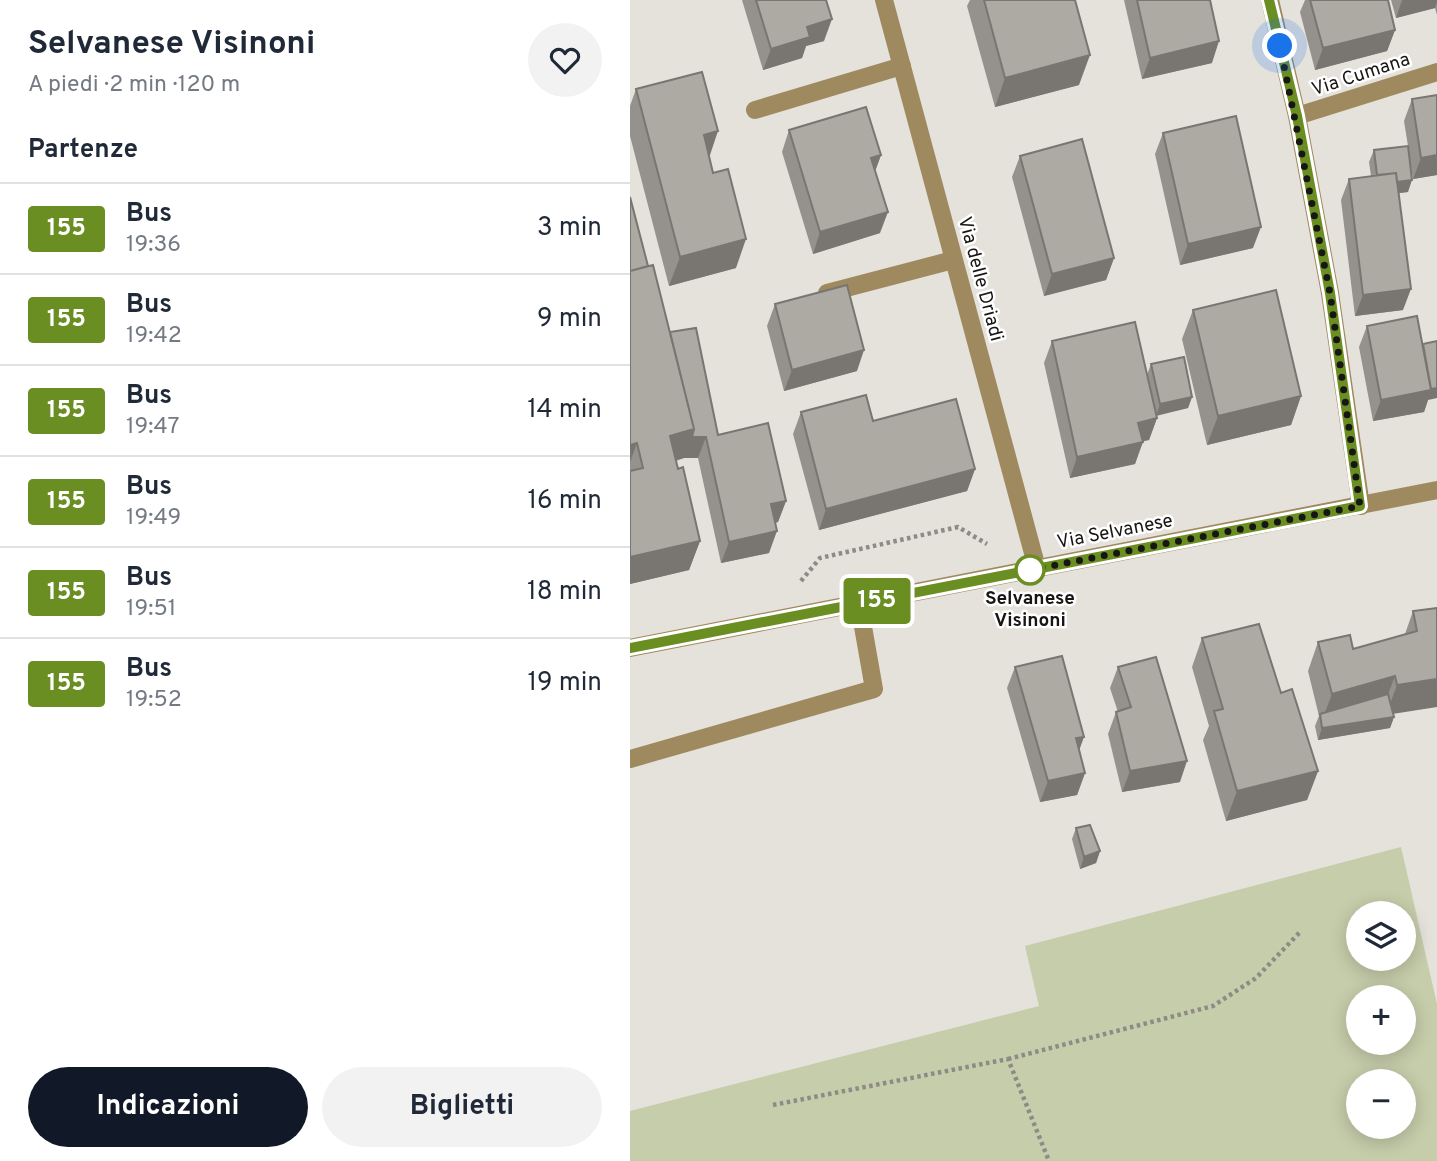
<!DOCTYPE html>
<html lang="it">
<head>
<meta charset="utf-8">
<style>
	body { margin:0; font-family:Overpass,sans-serif; background:#f2f2f3; color:#1f2937; height:100vh; display:flex; flex-direction:column; font-size:26px; white-space:nowrap }
	* { box-sizing:border-box; margin:0 }
	p { font-size:23px; color:#747a83 }
	.icon { flex:none; width:38px; height:38px; fill:none; stroke:currentColor; stroke-width:2; stroke-linecap:round; stroke-linejoin:round }
	.map { position:relative; flex:1; overflow:hidden }
	.side { display:flex; flex-direction:column; background:#fff; width:630px }
	.side>* { flex:none }
	.badge { padding:0 14px; border-radius:5px; font-size:24px; line-height:46px }
	.buttons { position:absolute; left:716px; top:901px; display:grid; gap:14px }
	.buttons a { display:grid; place-items:center; width:70px; height:70px; border-radius:50%; background:#fff; box-shadow:0 4px 18px #0003; font-size:35px }
	.you { position:absolute; width:35px; height:35px; margin:-18px; border:5px solid #fff; border-radius:50%; background:#1a73e8; box-shadow:0 0 0 10px #1a73e833 }
	.map>.badge { position:absolute; translate:-50% -50%; box-shadow:0 0 0 4px #fff }
	h2 { padding:0 28px; font-size:26px; line-height:63px }
	.round { display:grid; place-items:center; flex:none; width:74px; height:74px; border-radius:37px; background:#f2f2f3 }
	.summary { display:flex; align-items:center; justify-content:space-between; height:119px; padding:0 28px }
	h1 { font-size:33px; font-weight:700; line-height:52px }
	.cta { display:flex; gap:14px; margin-top:auto; padding:14px 28px }
	.cta a { flex:1; height:80px; border-radius:42px; background:#111827; color:#fff; font-size:28px; font-weight:700; line-height:80px; text-align:center }
	.cta a+a { background:#f2f2f3; color:#1f2937 }
	ul { padding:0; list-style:none }
	li { display:flex; align-items:center; gap:21px; height:91px; padding:0 28px; border-top:2px solid #e0e1e3 }
	li div { flex:1 }
	li b { display:block; font-size:26px }
	li em { font-style:normal }
	li .badge { min-width:77px; font-weight:700; text-align:center }
	main { display:flex; flex:1; min-height:0 }
	.map>svg:first-child { display:block }
</style>
</head>
<body>
<main>
<section class="side">
<div class="summary"><div><h1>Selvanese Visinoni</h1><p>A piedi · 2 min · 120 m</p></div><a class="round"><svg class="icon" aria-label="heart" viewBox="0 0 24 24"><path d="M12 20l-8-8c-3-5 5-10 8-4 3-6 11-1 8 4z"/></svg></a></div>
<h2>Partenze</h2>
<ul>
<li><span class="badge" style="background:#6b8e23;color:#fff">155</span><div><b>Bus</b><p>19:36</p></div><em>3 min</em></li>
<li><span class="badge" style="background:#6b8e23;color:#fff">155</span><div><b>Bus</b><p>19:42</p></div><em>9 min</em></li>
<li><span class="badge" style="background:#6b8e23;color:#fff">155</span><div><b>Bus</b><p>19:47</p></div><em>14 min</em></li>
<li><span class="badge" style="background:#6b8e23;color:#fff">155</span><div><b>Bus</b><p>19:49</p></div><em>16 min</em></li>
<li><span class="badge" style="background:#6b8e23;color:#fff">155</span><div><b>Bus</b><p>19:51</p></div><em>18 min</em></li>
<li><span class="badge" style="background:#6b8e23;color:#fff">155</span><div><b>Bus</b><p>19:52</p></div><em>19 min</em></li>
</ul>
<div class="cta"><a>Indicazioni</a><a>Biglietti</a></div>
</section>
<div class="map">
<svg width="807" height="1161" viewBox="0 0 807 1161">
	<rect width="100%" height="100%" fill="#e5e1db"/>
	<path fill="#c6cdaa" fill-rule="evenodd" d="M 771,847 L 807,1004 L 807,1161 L 0,1161 L 0,1111 L 409,1006 L 395,946 ZM 728,914 L 774,914 L 774,959 L 728,959 ZM 728,998 L 774,998 L 774,1043 L 728,1043 ZM 728,1082 L 774,1082 L 774,1127 L 728,1127 Z"/>
	<g fill="none" stroke-linecap="round" stroke-linejoin="round">
		<path stroke="#8e8b86" stroke-width="4.5" stroke-dasharray="3.5 3.5" stroke-linecap="butt" d="M 171,581 L 190,558 L 328,527 L 357,544
			M 378,1059 L 583,1006 L 626,978 L 671,931
			M 143,1105 L 378,1059 L 419,1161"/>
		<path stroke="#9f8a60" stroke-width="18" d="M 125,110 L 272,66
			M 197,293 L 323,260
			M 0,759 L 244,689 L 229,604"/>
		<path stroke="#9f8a60" stroke-width="18" d="M 254,0 L 407,568
			M 640,0 L 667,116 L 700,293 L 731,506
			M 667,116 L 807,72"/>
		<path stroke="#9f8a60" stroke-width="18" d="M 0,648 L 807,490"/>
	</g>
	<path fill="#95918c" d="M 112,0 L 196,0 L 194,41 L 176,46 L 172,58 L 133,70 Z
		M 340,0 L 445,0 L 449,85 L 365,107 L 337,6 Z
		M 494,0 L 580,0 L 582,63 L 512,79 Z
		M 675,0 L 680,0 L 765,30 L 757,51 L 685,70 L 670,12 Z
		M 761,0 L 807,0 L 807,15 L 805,8 L 766,18 Z
		M 6,89 L 79,156 L 106,268 L 39,286 L 0,136 L 0,106 Z
		M 807,95 L 807,175 L 783,179 L 779,154 L 778,192 L 769,193 L 773,310 L 725,316 L 711,200 L 719,179 L 741,176 L 739,162 L 744,150 L 778,146 L 774,121 L 782,99 Z
		M 159,130 L 251,155 L 245,171 L 250,233 L 183,254 L 152,152 Z
		M 533,133 L 623,248 L 550,265 L 525,154 Z
		M 390,156 L 484,258 L 476,280 L 414,296 L 382,177 Z
		M 0,197 L 18,266 L 40,332 L 88,435 L 156,501 L 148,522 L 145,523 L 139,553 L 91,563 L 68,458 L 54,458 L 46,461 L 70,541 L 59,570 L 0,584 Z
		M 145,304 L 227,371 L 154,391 L 137,326 Z
		M 563,310 L 671,396 L 661,425 L 577,445 L 552,339 Z
		M 737,326 L 798,400 L 794,412 L 743,421 L 729,347 Z
		M 422,341 L 517,375 L 521,364 L 562,397 L 558,408 L 526,415 L 527,418 L 519,440 L 512,441 L 505,464 L 440,478 L 414,363 Z
		M 171,412 L 243,421 L 345,469 L 337,491 L 189,530 L 163,434 Z
		M 807,608 L 763,714 L 764,717 L 760,728 L 688,740 L 685,726 L 689,716 L 678,671 L 688,642 L 723,649 L 775,634 L 783,611 Z
		M 572,638 L 651,693 L 688,771 L 677,800 L 596,821 L 573,740 L 579,726 L 562,667 Z
		M 385,667 L 449,750 L 455,773 L 447,795 L 410,802 L 377,688 Z
		M 488,667 L 550,782 L 492,792 L 478,734 L 486,712 L 488,712 L 480,688 Z
		M 446,828 L 470,851 L 466,863 L 450,869 L 442,839 Z"/>
	<path fill="#797672" d="M 772,0 L 807,0 L 807,2 L 805,8 L 766,18 Z
		M 202,19 L 194,41 L 176,46 L 172,58 L 133,70 L 141,49 L 177,27 Z
		M 765,30 L 757,51 L 685,70 L 693,48 Z
		M 589,41 L 582,63 L 512,79 L 520,58 Z
		M 460,55 L 449,85 L 365,107 L 375,78 Z
		M 88,131 L 78,161 L 74,135 Z
		M 251,155 L 243,177 L 241,158 Z
		M 807,155 L 807,175 L 783,179 L 791,158 Z
		M 782,180 L 778,192 L 744,196 L 748,184 Z
		M 258,212 L 250,233 L 183,254 L 190,232 Z
		M 631,227 L 623,248 L 550,265 L 558,244 Z
		M 116,239 L 106,268 L 39,286 L 50,257 Z
		M 484,258 L 476,280 L 414,296 L 422,274 Z
		M 781,289 L 773,310 L 725,316 L 733,295 Z
		M 234,350 L 227,371 L 154,391 L 162,370 Z
		M 807,388 L 807,398 L 798,400 L 794,412 L 743,421 L 751,400 Z
		M 671,396 L 661,425 L 577,445 L 588,416 Z
		M 562,397 L 558,408 L 526,416 L 530,404 Z
		M 527,418 L 519,440 L 500,444 L 508,423 Z
		M 64,429 L 76,437 L 68,458 L 54,458 L 29,465 L 40,436 Z
		M 513,442 L 505,464 L 440,478 L 447,457 Z
		M 7,443 L 0,462 L 0,445 Z
		M 345,469 L 337,491 L 189,530 L 196,509 Z
		M 156,501 L 148,522 L 133,525 L 141,504 Z
		M 147,531 L 139,553 L 91,563 L 99,542 Z
		M 70,541 L 59,570 L 0,584 L 0,557 Z
		M 765,676 L 754,705 L 691,723 L 702,694 Z
		M 807,679 L 807,707 L 756,715 L 767,685 Z
		M 764,717 L 760,728 L 688,740 L 692,728 Z
		M 454,737 L 446,759 L 446,738 Z
		M 557,761 L 550,782 L 492,792 L 500,771 Z
		M 688,771 L 677,800 L 596,821 L 607,791 Z
		M 455,773 L 447,795 L 410,802 L 418,781 Z
		M 470,851 L 466,863 L 450,869 L 454,857 Z"/>
	<path fill="#ada9a3" stroke="#797672" stroke-width="2" d="M 126,0 L 196,0 L 202,19 L 177,27 L 180,37 L 141,49 Z
		M 354,0 L 445,0 L 460,55 L 375,78 Z
		M 507,0 L 580,0 L 589,41 L 520,58 Z
		M 680,0 L 758,0 L 765,30 L 693,48 Z
		M 72,72 L 88,131 L 74,135 L 83,173 L 98,169 L 116,239 L 50,257 L 6,89 Z
		M 807,95 L 807,155 L 791,158 L 782,99 Z
		M 236,107 L 251,155 L 241,158 L 258,212 L 190,232 L 159,130 Z
		M 606,116 L 631,227 L 558,244 L 533,133 Z
		M 452,139 L 484,258 L 422,274 L 390,156 Z
		M 778,146 L 782,180 L 767,182 L 766,173 L 747,175 L 744,150 Z
		M 766,173 L 781,289 L 733,295 L 719,179 Z
		M 0,197 L 18,266 L 0,271 Z
		M 23,265 L 64,429 L 40,436 L 48,469 L 53,467 L 70,541 L 0,557 L 0,471 L 13,468 L 7,443 L 0,445 L 0,271 Z
		M 217,285 L 234,350 L 162,370 L 145,304 Z
		M 646,290 L 671,396 L 588,416 L 563,310 Z
		M 787,316 L 801,390 L 751,400 L 737,326 Z
		M 505,322 L 527,418 L 508,423 L 513,442 L 447,457 L 422,341 Z
		M 66,328 L 88,435 L 138,423 L 156,501 L 141,504 L 147,531 L 99,542 L 76,437 L 62,437 L 64,429 L 40,332 Z
		M 807,341 L 807,388 L 801,389 L 793,344 Z
		M 554,357 L 562,397 L 530,404 L 521,364 Z
		M 236,395 L 243,421 L 326,399 L 345,469 L 196,509 L 171,412 Z
		M 807,608 L 807,679 L 767,685 L 765,676 L 702,694 L 688,642 L 720,635 L 723,649 L 787,631 L 783,611 Z
		M 629,624 L 651,693 L 662,689 L 688,771 L 607,791 L 584,711 L 593,709 L 572,638 Z
		M 432,656 L 454,737 L 446,738 L 455,773 L 418,781 L 385,667 Z
		M 526,657 L 557,761 L 500,771 L 486,712 L 501,707 L 488,667 Z
		M 758,694 L 764,717 L 692,728 L 690,714 Z
		M 460,825 L 470,851 L 454,857 L 446,828 Z"/>
	<g fill="none" stroke-linecap="round" stroke-linejoin="round">
		<defs>
			<path id="line" d="M 0,648 L 730,506 L 700,293 L 667,116 L 639,0"/>
		</defs>
		<use href="#line" stroke="#fff" stroke-width="16"/>
		<use href="#line" stroke="#6b8e23" stroke-width="10"/>
		<path stroke="#181614" stroke-width="7" stroke-dasharray="0 12.6" d="M 400,570 L 730,506 L 700,293 L 650,46"/>
	</g>
	<circle fill="#fff" stroke="#6b8e23" stroke-width="3.5" cx="400" cy="570" r="14"/>
	<g text-anchor="middle" dominant-baseline="central" stroke-width="5" stroke-linejoin="round" paint-order="stroke">
		<g font-size="19" fill="#181614" stroke="#fff">
			<text transform="translate(731 75) rotate(-18)">Via Cumana</text>
			<text transform="translate(350 279) rotate(75)">Via delle Driadi</text>
			<text transform="translate(485 532) rotate(-11)">Via Selvanese</text>
		</g>
		<g font-size="19" font-weight="bold" fill="#181614" stroke="#fff">
			<text x="400" y="599">Selvanese<tspan x="400" dy="22">Visinoni</tspan></text>
		</g>
	</g>
</svg>
<div class="buttons">
<a><svg class="icon" aria-label="layers" viewBox="0 0 24 24"><path d="M12 4l9 5-9 5-9-5zM3 14l9 5 9-5"/></svg></a>
<a>+</a>
<a>−</a>
</div>
<div class="you" style="left:650px;top:46px"></div>
<b class="badge" style="left:247px;top:601px;background:#6b8e23;color:#fff">155</b>
</div>
</main>
</body>
</html>
